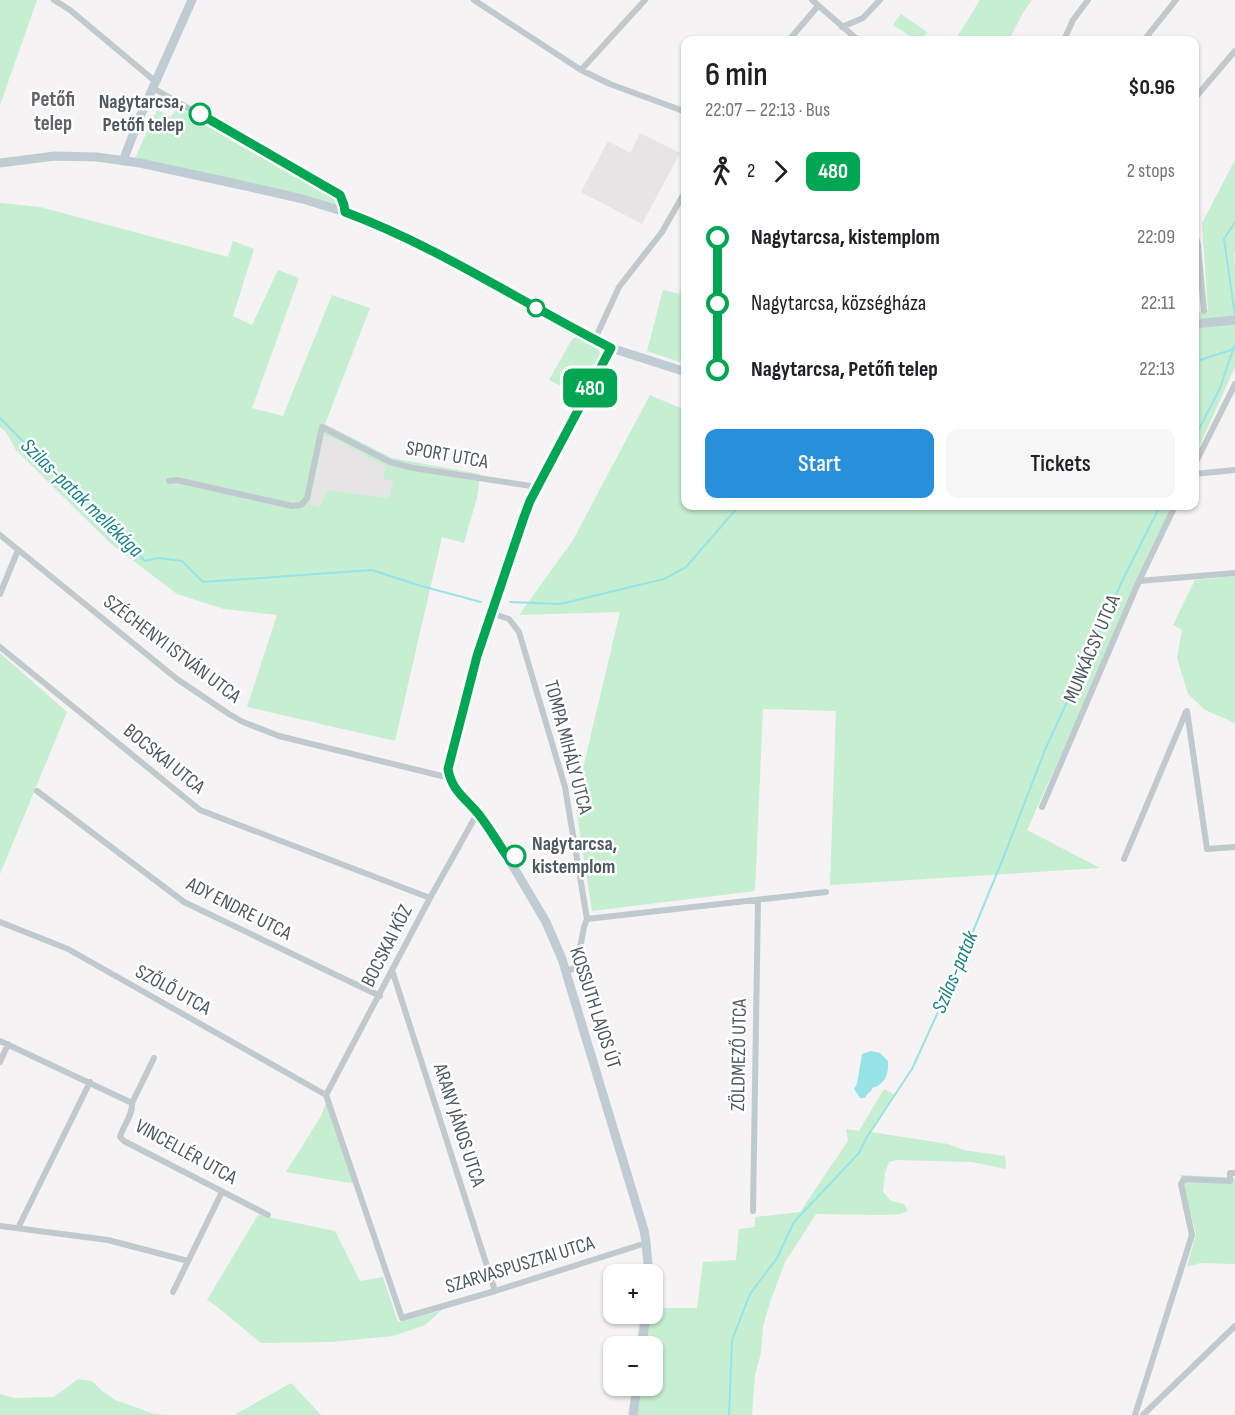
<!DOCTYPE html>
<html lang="en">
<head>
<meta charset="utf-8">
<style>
	body { margin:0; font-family:"Sofia Sans Condensed",sans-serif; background:#f6f6f6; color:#202124; height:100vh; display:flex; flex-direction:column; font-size:22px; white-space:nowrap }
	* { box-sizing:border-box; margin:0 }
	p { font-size:20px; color:#757577 }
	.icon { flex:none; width:33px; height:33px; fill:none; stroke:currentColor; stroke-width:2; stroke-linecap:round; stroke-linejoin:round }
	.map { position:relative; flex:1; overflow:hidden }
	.panel { position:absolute; left:681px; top:36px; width:518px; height:474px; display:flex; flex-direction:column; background:#fff; border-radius:12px; box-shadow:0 2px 4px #0004 }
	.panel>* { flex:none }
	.badge { padding:0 12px; border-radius:9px; font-size:21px; line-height:39px }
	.buttons { position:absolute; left:603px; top:1264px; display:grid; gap:12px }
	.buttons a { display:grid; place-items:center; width:60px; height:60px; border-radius:12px; background:#fff; box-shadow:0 2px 4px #0004; font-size:30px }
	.map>.badge { position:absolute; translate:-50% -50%; box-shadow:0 0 0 3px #fff }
	.legs { display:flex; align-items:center; gap:9px; height:66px; padding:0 24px; font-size:20px }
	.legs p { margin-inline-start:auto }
	.headline { display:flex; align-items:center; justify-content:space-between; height:102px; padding:0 24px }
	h1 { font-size:33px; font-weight:600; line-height:45px }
	.primary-button { display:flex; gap:12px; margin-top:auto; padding:12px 24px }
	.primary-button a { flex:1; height:69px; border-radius:12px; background:#2890da; color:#fff; font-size:24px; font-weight:600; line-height:69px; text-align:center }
	.primary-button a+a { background:#f6f6f6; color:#202124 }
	ul { padding:0 24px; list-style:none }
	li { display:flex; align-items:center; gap:21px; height:66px; font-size:22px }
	li i { display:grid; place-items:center; width:9px; height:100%; margin:0 8px; background:currentColor }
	li i::after { content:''; width:15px; height:15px; margin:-8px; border:4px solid; border-radius:50%; background:#fff }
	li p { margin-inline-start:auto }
	li:first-child i { background:linear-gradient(#0000 50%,currentColor 0) }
	li:last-child i { background:linear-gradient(currentColor 50%,#0000 0) }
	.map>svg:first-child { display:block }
</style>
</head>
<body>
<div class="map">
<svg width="1235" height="1415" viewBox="0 0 1235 1415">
	<rect width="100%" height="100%" fill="#f5f3f3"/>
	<path fill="#e6e4e5" d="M 640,133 L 680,153 L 642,224 L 581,192 L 608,141 L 630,153 Z
		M 324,436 L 335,439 L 386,467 L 393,481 L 389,498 L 327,490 L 320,507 L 310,504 Z"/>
	<path fill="#c6eed0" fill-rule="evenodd" d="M 0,0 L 37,0 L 0,105 Z
		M 980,0 L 1032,0 L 1024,11 L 1009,40 L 955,40 Z
		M 901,14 L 927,32 L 921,40 L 916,40 L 893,25 Z
		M 178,107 L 334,196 L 337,201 L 337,205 L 302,194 L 135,158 L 157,110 L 171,117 Z
		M 1235,160 L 1235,252 L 1234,254 L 1235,266 L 1235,367 L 1194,458 L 1194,313 L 1208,310 L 1202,223 Z
		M 0,203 L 40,207 L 228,257 L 233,241 L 254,249 L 233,316 L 252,325 L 278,270 L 299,278 L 252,408 L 283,416 L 332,295 L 370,308 L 325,424 L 392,458 L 480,474 L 477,498 L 464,543 L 442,537 L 395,741 L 247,707 L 277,615 L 224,609 L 177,594 L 110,543 L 16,450 L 6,432 L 0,427 ZM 324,436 L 335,439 L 386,467 L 383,479 L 393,481 L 389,498 L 327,490 L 320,507 L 310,504 Z
		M 685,274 L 685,364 L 647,351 L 663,290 L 679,294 Z
		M 576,336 L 598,348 L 601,356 L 581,396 L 549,380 L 571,341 Z
		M 650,395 L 685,410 L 686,506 L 1173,506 L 1027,830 L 1100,868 L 830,885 L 836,711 L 763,709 L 755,891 L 592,911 L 575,802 L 620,612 L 519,615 L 573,540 Z
		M 1235,576 L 1235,723 L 1205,710 L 1188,694 L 1177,658 L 1182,630 L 1173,625 L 1195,580 Z
		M 0,653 L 67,712 L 0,874 Z
		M 884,1089 L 895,1095 L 871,1132 L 948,1144 L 963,1150 L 1005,1156 L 1006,1169 L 972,1162 L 897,1160 L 889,1162 L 885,1173 L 883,1192 L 891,1201 L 904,1204 L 908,1211 L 900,1214 L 884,1215 L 816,1214 L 785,1262 L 770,1302 L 763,1326 L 761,1353 L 755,1374 L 752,1415 L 630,1415 L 633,1386 L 652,1386 L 652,1347 L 636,1347 L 640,1314 L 652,1314 L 653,1308 L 697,1308 L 703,1262 L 736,1260 L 739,1229 L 755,1227 L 755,1217 L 800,1212 L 848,1141 L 846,1129 L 859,1131 Z
		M 328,1098 L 356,1184 L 286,1172 L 321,1116 Z
		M 1180,1175 L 1235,1178 L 1235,1264 L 1200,1263 L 1187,1267 L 1196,1234 Z
		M 258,1215 L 335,1231 L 360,1281 L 383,1277 L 398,1322 L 442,1310 L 425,1325 L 393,1336 L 331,1342 L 261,1343 L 215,1305 L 207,1300 Z
		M 78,1379 L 92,1381 L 101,1390 L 115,1400 L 154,1414 L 169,1415 L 0,1415 L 0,1394 L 14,1398 L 54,1397 Z
		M 291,1383 L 321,1415 L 234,1415 Z"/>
	<path fill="#96e3e8" d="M 871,1051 L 880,1053 L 888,1061 C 889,1073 885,1085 872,1088 L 871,1091 L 868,1093 L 865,1098 L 860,1098 L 854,1089 L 857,1084 L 862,1054 Z"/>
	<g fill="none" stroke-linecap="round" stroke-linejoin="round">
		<path stroke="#96e3e8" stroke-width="2" d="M 1235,222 L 1224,239 L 1235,315
			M 1194,362 L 1234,349
			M 0,418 L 54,473 L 81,495 L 145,561 L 158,558 L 182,561 L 203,582 L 372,570 L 421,586 L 481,602
			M 1194,439 L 1220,388 L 1235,344
			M 510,602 L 560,604 L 664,579 L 686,567 L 739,506
			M 729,1415 L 732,1340 L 750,1294 L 777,1258 L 794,1222 L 859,1153 L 867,1137 L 912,1069 L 958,968 L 1004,856 L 1045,750 L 1124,577 L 1160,506"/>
		<path stroke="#c0c9ce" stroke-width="6" d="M 54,0 L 70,10 L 156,82
			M 474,0 L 581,70 L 610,84 L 686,112
			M 812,0 L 858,40
			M 842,27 L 863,18 L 880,0
			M 789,40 L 818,6
			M 1064,40 L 1073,20 L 1088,0
			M 1144,40 L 1176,0
			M 581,70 L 645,0
			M 153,88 L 340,195 L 344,205 L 345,212
			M 1194,99 L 1235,51
			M 1194,230 L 1198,245 L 1204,311
			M 595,339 L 619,287 L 662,232 L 686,190
			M 1194,466 L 1235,384
			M 1194,474 L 1235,470
			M 169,481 L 177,480 L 292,506 L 301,505 L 307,498 L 322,427 L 390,462 L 413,468 L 538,487
			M 0,535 L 177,679 L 229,714 L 243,722 L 279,736 L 450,778
			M 1139,581 L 1235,573
			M 0,594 L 18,550
			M 491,613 L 509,619 L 519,632 L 565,787 L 587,919 L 584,927 L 577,964 L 573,969 L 566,971
			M 0,647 L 200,810 L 430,898
			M 1187,711 L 1207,849 L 1235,847
			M 37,791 L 184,902 L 380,996
			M 1042,807 L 1139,581 L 1175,506
			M 1124,859 L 1186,712
			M 587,919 L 826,892
			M 0,922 L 68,949 L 326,1095
			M 392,970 L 495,1291
			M 0,1041 L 132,1103 C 133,1115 123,1126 120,1137 L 124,1141 L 268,1215
			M 0,1062 L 8,1044
			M 326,1095 L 402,1318 L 495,1291 L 646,1243
			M 326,1095 L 430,898 L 478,812
			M 132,1103 L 154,1058
			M 753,1211 L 758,900
			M 0,1226 L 108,1240 L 188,1261
			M 18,1228 L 90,1082
			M 173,1292 L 222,1192
			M 1135,1415 L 1192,1235 L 1181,1184 L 1184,1179 L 1230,1181 L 1230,1173 L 1235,1173
			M 1143,1415 L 1235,1326"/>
		<path stroke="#c0ccd3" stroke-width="9" d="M 123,161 L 139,119 L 192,0
			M 0,163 L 55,156 L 97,157 L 140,163 L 246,186 L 303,199 L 345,212 L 376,224 L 422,246 L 581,332 L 611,348 L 686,372
			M 1194,324 L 1235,320
			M 611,348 L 530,501 L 524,517 L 477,656 L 448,769 L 450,778 L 455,789 L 478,812 L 507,856 L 546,922 L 562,959 L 644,1230 L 646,1243 L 649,1275
			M 642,1347 L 646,1314
			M 633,1415 L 637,1386"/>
	</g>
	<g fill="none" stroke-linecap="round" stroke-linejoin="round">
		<defs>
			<path id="line-1" d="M 200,114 L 340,195 L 344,205 L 345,212 C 439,247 522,303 611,348 L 530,501 L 524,517 L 477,656 L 448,769 C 452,792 467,799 480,816 C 490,829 498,843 507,856 L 515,856"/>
		</defs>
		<use href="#line-1" stroke="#fff" stroke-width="14"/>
		<use href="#line-1" stroke="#00a651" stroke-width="9"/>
	</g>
	<g fill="#fff" stroke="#00a651" stroke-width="3">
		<circle cx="200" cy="114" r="10"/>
		<circle cx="536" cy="308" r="8"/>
		<circle cx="515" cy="856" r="10"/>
	</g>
	<g text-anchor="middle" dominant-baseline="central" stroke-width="5" stroke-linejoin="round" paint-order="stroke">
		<g font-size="20" font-weight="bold" fill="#4c595f" stroke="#fff" text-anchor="end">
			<text x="184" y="102">Nagytarcsa,<tspan x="184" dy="23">Petőfi telep</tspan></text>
			<text x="532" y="844" text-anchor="start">Nagytarcsa,<tspan x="532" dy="23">kistemplom</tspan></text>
		</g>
		<g font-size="20" fill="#4c595f" stroke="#fff">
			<text transform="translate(447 455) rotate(10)">SPORT UTCA</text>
			<text transform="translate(172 649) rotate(37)">SZÉCHENYI ISTVÁN UTCA</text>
			<text transform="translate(1092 649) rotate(-67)">MUNKÁCSY UTCA</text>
			<text transform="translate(568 747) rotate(75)">TOMPA MIHÁLY UTCA</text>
			<text transform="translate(164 759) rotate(39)">BOCSKAI UTCA</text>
			<text transform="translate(239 909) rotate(27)">ADY ENDRE UTCA</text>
			<text transform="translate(387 946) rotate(-63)">BOCSKAI KÖZ</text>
			<text transform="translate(173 990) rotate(29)">SZŐLŐ UTCA</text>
			<text transform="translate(595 1008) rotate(72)">KOSSUTH LAJOS ÚT</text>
			<text transform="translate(739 1055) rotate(-89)">ZÖLDMEZŐ UTCA</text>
			<text transform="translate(459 1125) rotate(72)">ARANY JÁNOS UTCA</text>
			<text transform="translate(186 1152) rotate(29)">VINCELLÉR UTCA</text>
			<text transform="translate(520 1265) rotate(-17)">SZARVASPUSZTAI UTCA</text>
		</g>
		<g font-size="21" font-weight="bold" fill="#606467" stroke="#fff">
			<text x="53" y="99">Petőfi<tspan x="53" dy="24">telep</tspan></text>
		</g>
		<g font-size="21" font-style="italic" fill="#168389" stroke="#fff">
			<text transform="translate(82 498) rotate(44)">Szilas-patak mellékága</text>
			<text transform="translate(955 972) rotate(-67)">Szilas-patak</text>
		</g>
	</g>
</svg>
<div class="buttons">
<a>+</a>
<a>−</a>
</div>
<b class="badge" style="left:590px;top:388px;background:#00a651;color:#fff">480</b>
<section class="panel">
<div class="headline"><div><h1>6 min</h1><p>22:07 – 22:13 · Bus</p></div><b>$0.96</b></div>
<div class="legs"><svg class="icon" aria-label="walk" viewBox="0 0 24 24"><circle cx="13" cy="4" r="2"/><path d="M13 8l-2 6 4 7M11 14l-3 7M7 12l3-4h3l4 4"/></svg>2<svg class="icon" aria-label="forward" viewBox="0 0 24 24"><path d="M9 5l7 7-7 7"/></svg><b class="badge" style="background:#00a651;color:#fff">480</b><p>2 stops</p></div>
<ul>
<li><i style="color:#00a651"></i><b>Nagytarcsa, kistemplom</b><p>22:09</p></li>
<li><i style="color:#00a651"></i><span>Nagytarcsa, községháza</span><p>22:11</p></li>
<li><i style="color:#00a651"></i><b>Nagytarcsa, Petőfi telep</b><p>22:13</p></li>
</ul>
<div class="primary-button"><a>Start</a><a>Tickets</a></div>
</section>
</div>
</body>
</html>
